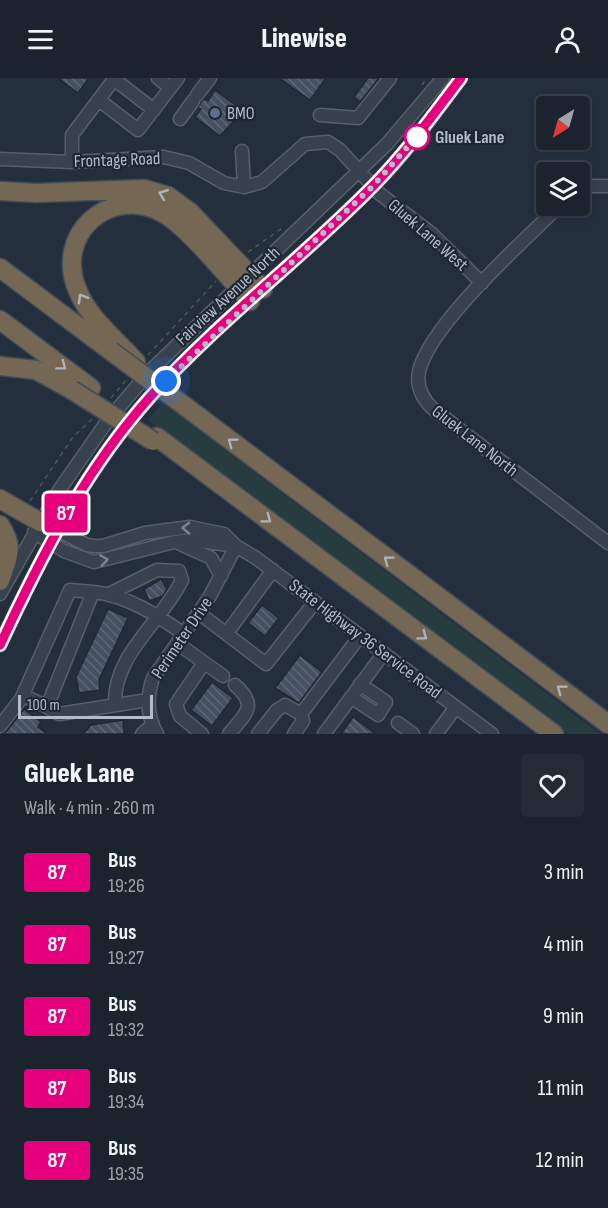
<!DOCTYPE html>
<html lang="en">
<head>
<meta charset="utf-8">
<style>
	body { margin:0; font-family:"Sofia Sans Condensed",sans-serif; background:#242b36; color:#f1f3f6; height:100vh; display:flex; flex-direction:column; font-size:22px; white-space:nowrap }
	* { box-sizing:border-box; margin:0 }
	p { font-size:20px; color:#a0a4aa }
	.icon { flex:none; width:33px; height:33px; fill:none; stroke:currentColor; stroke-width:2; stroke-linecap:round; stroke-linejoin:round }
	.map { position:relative; height:656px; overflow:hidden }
	.drawer { display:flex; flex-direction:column; background:#1b232e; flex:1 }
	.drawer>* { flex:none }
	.badge { padding:0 12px; border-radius:4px; font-size:21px; line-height:39px }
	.needle { width:39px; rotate:217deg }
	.controls { position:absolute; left:536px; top:18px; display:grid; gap:12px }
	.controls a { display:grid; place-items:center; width:54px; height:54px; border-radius:6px; background:#1b232e; box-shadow:0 3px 9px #0003,0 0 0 2px #39404a; font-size:30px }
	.scale { position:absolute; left:18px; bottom:15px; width:135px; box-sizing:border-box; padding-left:6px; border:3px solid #b4bcc9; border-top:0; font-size:16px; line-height:21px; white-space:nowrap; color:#b4bcc9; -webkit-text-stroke:4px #1d2633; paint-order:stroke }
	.you { position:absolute; width:30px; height:30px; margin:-15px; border:4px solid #fff; border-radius:50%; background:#1a73e8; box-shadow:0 0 0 9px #1a73e833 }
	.map>.badge { position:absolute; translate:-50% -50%; box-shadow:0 0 0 3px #fff }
	.round { display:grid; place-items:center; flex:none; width:63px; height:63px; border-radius:6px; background:#242b36 }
	.head { display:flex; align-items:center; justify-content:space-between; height:102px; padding:0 24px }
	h1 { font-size:28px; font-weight:800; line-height:45px }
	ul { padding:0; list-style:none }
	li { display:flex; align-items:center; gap:18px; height:72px; padding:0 24px }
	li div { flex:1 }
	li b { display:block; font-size:22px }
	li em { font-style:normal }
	li .badge { min-width:66px; font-weight:700; text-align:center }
	header { display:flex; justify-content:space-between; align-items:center; height:78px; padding:0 24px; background:#1b232e; font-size:27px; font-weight:800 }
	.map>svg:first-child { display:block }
</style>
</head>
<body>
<header><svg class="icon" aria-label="menu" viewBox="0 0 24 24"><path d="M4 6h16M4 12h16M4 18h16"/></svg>Linewise<svg class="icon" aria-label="person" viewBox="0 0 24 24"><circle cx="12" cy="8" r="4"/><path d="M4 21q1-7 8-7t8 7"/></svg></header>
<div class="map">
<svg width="608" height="656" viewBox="0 0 608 656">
	<defs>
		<pattern id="building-back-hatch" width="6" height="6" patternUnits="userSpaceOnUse" patternTransform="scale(1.5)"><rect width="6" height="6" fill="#455162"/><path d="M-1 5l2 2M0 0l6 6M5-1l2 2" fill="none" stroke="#5d6877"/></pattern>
	</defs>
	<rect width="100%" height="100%" fill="#242f3e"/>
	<path fill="#263c3f" d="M 165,323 L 225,372 L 600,656 L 566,656 L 167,356 L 148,342 Z"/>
	<path fill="url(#building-back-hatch)" stroke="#1f2835" stroke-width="1.5" d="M 58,0 L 89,0 L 78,15 Z
		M 279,0 L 326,0 L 310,22 Z
		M 368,0 L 379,0 L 360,24 L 354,19 Z
		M 215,12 L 238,29 L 229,41 L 233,44 L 220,58 L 195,39 L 201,31 L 198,30 L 201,24 L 205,21 L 208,23 Z
		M 161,501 L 167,511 L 163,518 L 149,523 L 144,511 Z
		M 262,527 L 279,540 L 265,558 L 248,545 Z
		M 108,531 L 128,540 L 99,602 L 100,612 L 79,615 L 76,599 Z
		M 300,577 L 322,594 L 299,625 L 275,610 Z
		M 212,604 L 233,620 L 212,648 L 191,632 Z
		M 24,631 L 41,644 L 38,649 L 47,656 L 1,656 L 7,653 Z
		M 353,639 L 376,656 L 341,656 Z
		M 123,642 L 124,656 L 83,656 L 91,647 Z"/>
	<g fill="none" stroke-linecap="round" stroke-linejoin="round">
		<defs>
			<path id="minor" d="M 158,0 L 170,10
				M 114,1 L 154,32
				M 197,17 L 210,0
				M 99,22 L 138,52 L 178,0
				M 320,37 L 358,40 L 390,0
				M 180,41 L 193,23
				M 242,73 L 244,109
				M 0,81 L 72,84 L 164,79 L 189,85 L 224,105 L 244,109 L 262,104 L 305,66 L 328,64 L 340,72 L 380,116 L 432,156 L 482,205
				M 72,84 L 72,57 L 115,0
				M 579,111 L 589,108 L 608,108
				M 559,128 C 523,164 431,245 419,293 C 416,308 422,320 432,330 L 608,465
				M 49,448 L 87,467 L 95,468 L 103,468 L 145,455 L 190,449 L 224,456 L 236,468 L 256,480 L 492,656
				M 34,454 L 64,473 L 94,484 L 174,464 L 193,462 L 236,468
				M 178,465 L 211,480 L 221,498
				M 0,516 L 60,411 L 108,342 L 151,292 L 387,66 L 443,0
				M 109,516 L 157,492 L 179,493 L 182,502 C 162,544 113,576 115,627
				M 199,535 L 266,586 L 315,524
				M 227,555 L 273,492
				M 177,565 L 223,598
				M 0,567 C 41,479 85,392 150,319 C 219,242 303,180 375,106 C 407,74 433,37 461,0
				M 23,617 L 47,629
				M 351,619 L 378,637 L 386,624 L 360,606
				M 148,622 L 59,636 L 47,629 L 93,514 C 126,517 157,537 184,556
				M 301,636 L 360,558
				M 398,645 L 413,656
				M 0,648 L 21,621 L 70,512 L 93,514
				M 142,656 L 152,647
				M 157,656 C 147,638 146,620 153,600 L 210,518 L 236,468
				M 202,656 L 180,638 L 176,626 L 204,585
				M 229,656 C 245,636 259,628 235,607
				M 258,656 L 277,632 L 285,627 L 301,636 L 303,643 L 294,656
				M 324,656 L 384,575
				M 436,656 L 456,629"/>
			<path id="highway" d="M 0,113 L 36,115 L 144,111 L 168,118 L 190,134 L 263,211
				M 0,190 L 111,273
				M 0,242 L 91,310
				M 136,284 C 117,262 89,241 78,213 C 53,157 109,106 163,135 C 187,148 230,201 250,223
				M 0,288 L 36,292 L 72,312
				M 186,329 L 608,646
				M 157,359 L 554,656
				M 0,421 L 40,444
				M 0,447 C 15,470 8,479 0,503"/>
		</defs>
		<use href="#minor" stroke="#565f6c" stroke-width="15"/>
		<use href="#highway" stroke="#434c59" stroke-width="21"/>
		<path stroke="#44595c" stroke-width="1.5" stroke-dasharray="4.5 4.5" stroke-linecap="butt" d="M 422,7 L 427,0
			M 248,174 L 284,149
			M 148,277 L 216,203
			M 111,320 L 127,301
			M 30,423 L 73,359 L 92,341"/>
		<use href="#minor" stroke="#38414e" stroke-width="12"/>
		<use href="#highway" stroke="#746855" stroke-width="18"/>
		<defs>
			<path id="highway-bridge" d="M 111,273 L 186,329
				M 72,312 L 153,363"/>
		</defs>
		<use href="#highway-bridge" stroke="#434c59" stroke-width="21" stroke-linecap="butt"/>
		<use href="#highway-bridge" stroke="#746855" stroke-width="18"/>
	</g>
	<defs><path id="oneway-chevron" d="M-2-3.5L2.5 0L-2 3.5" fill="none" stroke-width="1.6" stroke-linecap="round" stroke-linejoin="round" transform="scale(1.5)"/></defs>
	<g stroke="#aeb4bd">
		<use href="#oneway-chevron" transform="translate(163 116) rotate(-158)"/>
		<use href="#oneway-chevron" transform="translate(82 220) rotate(-120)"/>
		<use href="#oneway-chevron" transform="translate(62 288) rotate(37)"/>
		<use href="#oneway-chevron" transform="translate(232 364) rotate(-143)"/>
		<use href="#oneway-chevron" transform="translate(267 441) rotate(37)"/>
		<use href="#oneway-chevron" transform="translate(388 482) rotate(-143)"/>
		<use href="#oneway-chevron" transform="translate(423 558) rotate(37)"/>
		<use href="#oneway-chevron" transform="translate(561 611) rotate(-143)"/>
	</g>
	<g stroke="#7c8592">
		<use href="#oneway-chevron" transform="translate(186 450) rotate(-179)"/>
		<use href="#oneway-chevron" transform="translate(104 482) rotate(-8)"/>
	</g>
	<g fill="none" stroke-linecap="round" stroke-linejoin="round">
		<defs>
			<path id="line" d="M 0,567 C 41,479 85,392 150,319 C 219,242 303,180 375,106 C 407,73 433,37 461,0"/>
		</defs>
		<use href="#line" stroke="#fff" stroke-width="14"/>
		<use href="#line" stroke="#e6007e" stroke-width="9"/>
		<path stroke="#b4bcc9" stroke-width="6" stroke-dasharray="0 10.8" d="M 166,303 L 373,108 L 418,57 L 417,59"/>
	</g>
	<circle fill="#5c6f8a" stroke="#1d2633" stroke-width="2" cx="215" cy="35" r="6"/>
	<circle fill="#fff" stroke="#e6007e" stroke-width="3" cx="417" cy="59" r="12"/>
	<g text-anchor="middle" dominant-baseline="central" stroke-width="4.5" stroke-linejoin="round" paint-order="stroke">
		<g font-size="18" fill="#b4bcc9" stroke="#1d2633" text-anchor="start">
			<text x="227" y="35">BMO</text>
		</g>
		<g font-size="18" font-weight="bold" fill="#b4bcc9" stroke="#1d2633" text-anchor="start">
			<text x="435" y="59">Gluek Lane</text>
		</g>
		<g font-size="18" fill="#b4bcc9" stroke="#1d2633">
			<text transform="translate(117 82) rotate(-2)">Frontage Road</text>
			<text transform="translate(428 157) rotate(41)">Gluek Lane West</text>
			<text transform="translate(228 218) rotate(-43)">Fairview Avenue North</text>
			<text transform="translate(475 363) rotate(38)">Gluek Lane North</text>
			<text transform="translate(182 560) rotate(-56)">Perimeter Drive</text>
			<text transform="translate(365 561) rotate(37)">State Highway 36 Service Road</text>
		</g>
	</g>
</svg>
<div class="controls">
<a><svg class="needle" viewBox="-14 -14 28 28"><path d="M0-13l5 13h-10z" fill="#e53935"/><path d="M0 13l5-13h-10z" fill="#a0a4aa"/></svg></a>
<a><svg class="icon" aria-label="layers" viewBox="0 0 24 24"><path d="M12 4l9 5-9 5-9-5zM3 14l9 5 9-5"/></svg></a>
</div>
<div class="scale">100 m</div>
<div class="you" style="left:166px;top:303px"></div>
<b class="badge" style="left:66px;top:435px;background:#e6007e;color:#fff">87</b>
</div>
<section class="drawer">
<div class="head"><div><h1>Gluek Lane</h1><p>Walk · 4 min · 260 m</p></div><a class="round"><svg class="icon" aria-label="heart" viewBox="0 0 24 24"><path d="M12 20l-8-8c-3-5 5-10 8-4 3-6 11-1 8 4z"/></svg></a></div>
<ul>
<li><span class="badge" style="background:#e6007e;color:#fff">87</span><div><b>Bus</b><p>19:26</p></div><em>3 min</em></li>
<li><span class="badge" style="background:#e6007e;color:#fff">87</span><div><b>Bus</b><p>19:27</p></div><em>4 min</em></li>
<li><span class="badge" style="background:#e6007e;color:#fff">87</span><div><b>Bus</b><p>19:32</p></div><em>9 min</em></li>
<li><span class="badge" style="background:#e6007e;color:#fff">87</span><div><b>Bus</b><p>19:34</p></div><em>11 min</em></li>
<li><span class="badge" style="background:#e6007e;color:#fff">87</span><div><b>Bus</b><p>19:35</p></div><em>12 min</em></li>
</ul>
</section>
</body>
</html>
